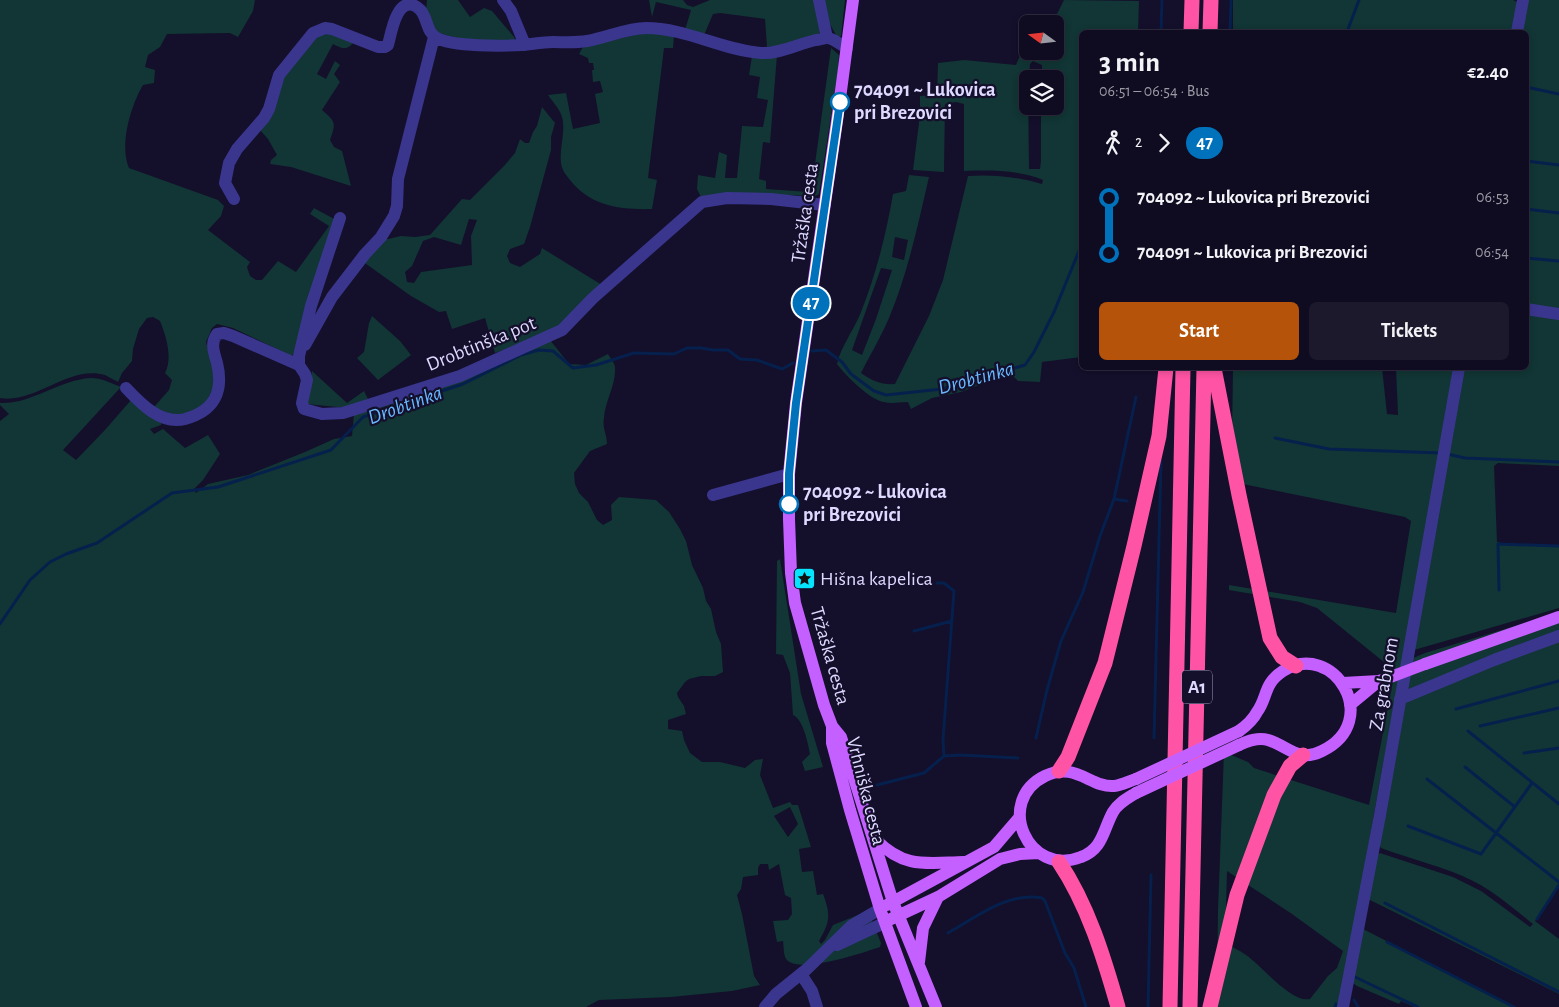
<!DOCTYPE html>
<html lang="en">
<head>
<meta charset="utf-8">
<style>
	body { margin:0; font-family:"Alegreya Sans",sans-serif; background:#1d192d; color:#f1f3f6; height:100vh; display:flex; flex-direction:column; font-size:19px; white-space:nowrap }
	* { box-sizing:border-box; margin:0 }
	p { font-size:16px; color:#9b9ba5 }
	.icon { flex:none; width:28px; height:28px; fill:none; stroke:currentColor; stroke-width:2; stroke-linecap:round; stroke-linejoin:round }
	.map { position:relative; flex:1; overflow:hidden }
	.sheet { position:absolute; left:1079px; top:30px; width:450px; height:340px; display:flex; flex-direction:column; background:#0f0b20; border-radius:8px; box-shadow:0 2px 8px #0003,0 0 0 1px #2f2b3e }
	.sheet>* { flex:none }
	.badge { padding:0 10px; border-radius:16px; font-size:18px; line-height:32px }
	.needle { width:32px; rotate:285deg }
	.buttons { position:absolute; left:1019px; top:15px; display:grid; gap:10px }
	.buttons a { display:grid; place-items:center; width:45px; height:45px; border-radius:8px; background:#0f0b20; box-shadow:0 2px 8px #0003,0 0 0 1px #2f2b3e; font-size:25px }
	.map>.badge { position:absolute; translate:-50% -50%; box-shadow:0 0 0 2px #fff }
	.legs { display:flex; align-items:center; gap:8px; height:55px; padding:0 20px; font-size:16px }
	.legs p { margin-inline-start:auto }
	.headline { display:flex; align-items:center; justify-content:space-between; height:85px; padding:0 20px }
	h1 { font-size:28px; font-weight:700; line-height:38px }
	.cta { display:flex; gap:10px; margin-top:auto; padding:10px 20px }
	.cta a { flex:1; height:58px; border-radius:8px; background:#b45309; color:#fff; font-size:20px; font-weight:700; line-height:58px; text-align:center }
	.cta a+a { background:#1d192d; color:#f1f3f6 }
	ul { padding:0 20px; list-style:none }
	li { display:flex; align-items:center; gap:18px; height:55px; font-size:19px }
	li i { display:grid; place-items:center; width:8px; height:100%; margin:0 6px; background:currentColor }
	li i::after { content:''; width:12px; height:12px; margin:-6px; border:4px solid; border-radius:50%; background:#0f0b20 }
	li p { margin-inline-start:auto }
	li:first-child i { background:linear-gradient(#0000 50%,currentColor 0) }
	li:last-child i { background:linear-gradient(currentColor 50%,#0000 0) }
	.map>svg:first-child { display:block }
</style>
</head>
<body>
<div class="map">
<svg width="1559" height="1007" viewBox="0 0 1559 1007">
	<rect width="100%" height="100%" fill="#140f2b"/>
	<path fill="#113635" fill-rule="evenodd" d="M 0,0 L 255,0 L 253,11 L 238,37 L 230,33 L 167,34 L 160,47 L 148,55 L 145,67 L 155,70 L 154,83 L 143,85 C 131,105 119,145 129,168 L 218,200 L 224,206 L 221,216 L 208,230 L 250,262 L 247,267 L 250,276 L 256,280 L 262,280 L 278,261 L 296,272 L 329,226 L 310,214 L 314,208 L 336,220 L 296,349 L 292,356 L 233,328 L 217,324 L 212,328 L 206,342 L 216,381 L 204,408 L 174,418 L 154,407 L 169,390 L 172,380 L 165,373 C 173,358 166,336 160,321 L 153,317 L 147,318 L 139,329 L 133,349 L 132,361 L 122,373 L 118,382 C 114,380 109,377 105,375 C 68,365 36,404 0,398 Z
		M 427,0 L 458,0 L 470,17 L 484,8 L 492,11 L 515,38 L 514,40 C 487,41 460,42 435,31 L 426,10 Z
		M 649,0 L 683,0 L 687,5 L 693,7 L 710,0 L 814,0 L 821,30 L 818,35 L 782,46 L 767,47 L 765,19 L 720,13 L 713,14 L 704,35 L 685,30 L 691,10 L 656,2 L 652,17 Z
		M 823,0 L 845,0 L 841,36 L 837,37 L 830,24 Z
		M 1064,0 L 1139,1 L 1138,32 L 1081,32 L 1081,357 L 1042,362 L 1040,382 L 1018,381 L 1014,377 L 988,378 L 982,384 L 961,392 L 932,398 L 911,409 L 908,402 C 900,402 891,404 884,402 C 870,400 846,376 837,364 C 841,346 854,330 861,312 C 876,274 886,235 893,194 L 906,191 L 909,175 L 929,177 C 918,224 908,273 889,318 C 881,337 870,355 861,373 C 872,381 882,385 895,384 L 929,316 L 943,280 L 968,176 C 993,174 1018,177 1042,184 L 1043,180 C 1019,170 990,170 964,171 L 964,104 L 956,102 L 945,104 L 944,172 L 913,170 L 920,115 L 920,96 L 937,95 L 938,63 L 964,60 L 1016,65 L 1021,53 L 1041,57 L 1046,51 L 1055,51 L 1055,35 L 1061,25 L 1054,20 ZM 1033,61 L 1042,65 L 1042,79 L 1055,79 L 1055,106 L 1041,106 L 1041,161 L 1040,169 L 1029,169 L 1028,79 L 1029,79 L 1030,64 ZM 895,237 L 908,240 L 904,260 L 892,257 ZM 881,268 L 892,270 L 876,319 L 862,355 L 852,350 Z
		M 1233,0 L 1513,0 L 1519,3 L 1513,32 L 1233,32 Z
		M 1528,0 L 1559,0 L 1559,310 L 1526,305 L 1526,32 L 1522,32 Z
		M 322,32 L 355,41 C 347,50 344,50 333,44 L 317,74 L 326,79 L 335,61 L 340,65 L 334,74 L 340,82 L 322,110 C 336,122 336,123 330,140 L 334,147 L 342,151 L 351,186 L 291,167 L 270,164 L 271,160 L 277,155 L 268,139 L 259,129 L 286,70 Z
		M 659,33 L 674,36 L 673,48 L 664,48 L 648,178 L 657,180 L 652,209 C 621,210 590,206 570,180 C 565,174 562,170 561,163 C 559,147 567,129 561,114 C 558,107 552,101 548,95 L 566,93 L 573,129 L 600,123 L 595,94 L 603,92 L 600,81 L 593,82 L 592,70 L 594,70 L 593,63 L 589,63 L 588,58 L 579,54 L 583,47 L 638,34 Z
		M 831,48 L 839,55 L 838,70 L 819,194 L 814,197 L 793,195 L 701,197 L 697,189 L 698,175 L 715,178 L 719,152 L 727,155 L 725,178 L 737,178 L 742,126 L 763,127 L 768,100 L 757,98 L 760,77 L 749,75 L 752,56 L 777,55 L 770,143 L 763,142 L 759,179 L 766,181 L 766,189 L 809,192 L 814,171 Z
		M 542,107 L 555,123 L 551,137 L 551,150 L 530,227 L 524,244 L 510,249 L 507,256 L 510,263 L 520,267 L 540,254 L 542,248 L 602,285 L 559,328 L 495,353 L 485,318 L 452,329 L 446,311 L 439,312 L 411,296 L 362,261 L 383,239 L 388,239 L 401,236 L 415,237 L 430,235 L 462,199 L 470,200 L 504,166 L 515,153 L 520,139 L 525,143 L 529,143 L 533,132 L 537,126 ZM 469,219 L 477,220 L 471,236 L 472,265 L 421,272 L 414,283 L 407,282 L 405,272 L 412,266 L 423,241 L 434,237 L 461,245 Z
		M 1526,312 L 1559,317 L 1559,466 L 1498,463 L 1494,466 L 1497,542 L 1510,545 L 1559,547 L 1559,608 L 1414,650 L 1462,368 L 1526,368 Z
		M 372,316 L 400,341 L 411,355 L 378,380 L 357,358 L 364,352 L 369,323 Z
		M 550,340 L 569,364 L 586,365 L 608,354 C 610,358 615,363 615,368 C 616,385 605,401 604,418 C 602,428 607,434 607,444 L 590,451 L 574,473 L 575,484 L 579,493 L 588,502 L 597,520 L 603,525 L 612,520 L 611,505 L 619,497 L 656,500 L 669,512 L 680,529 L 686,541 L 692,565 L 703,588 L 706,601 L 711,609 L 716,632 L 721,644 L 723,672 L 715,676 L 701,676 L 689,679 L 685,682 L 677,693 L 678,697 L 684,706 L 686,714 L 668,720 L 668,729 L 682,731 L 684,740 L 690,753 L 702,762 L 720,762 L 745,768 L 755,760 L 763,759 L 760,775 L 773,808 L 790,802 L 792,805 L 798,805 L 811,847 L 799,849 L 802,872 L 813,871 L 817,895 L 823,894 C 831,915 830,922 819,941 L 821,944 L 825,940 L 833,925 L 868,911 L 881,943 L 880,947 C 862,953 801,974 787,960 C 783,956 784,947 783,941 L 777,942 L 773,921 L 788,920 L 792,914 L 791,898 L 785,895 L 779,864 L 769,870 L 768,864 L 760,864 L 758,868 L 758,875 L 743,877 L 741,889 L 737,895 L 742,914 L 754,976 L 760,985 L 732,991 L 671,997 L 599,1000 L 586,1007 L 0,1007 L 0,421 L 9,414 L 0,405 L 0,403 C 33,404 58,380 91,378 C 101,378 111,383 121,387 L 63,450 L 76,460 L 104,431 L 132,399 L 162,421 L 161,425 L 150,429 L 154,434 L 163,429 L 185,448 L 208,435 L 220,454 L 203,480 L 194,489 L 196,493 L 208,484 L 248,475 L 305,452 L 334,439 L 352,436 L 354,414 ZM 790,807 L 798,824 L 788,837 L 774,816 Z
		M 1233,368 L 1382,368 L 1387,414 L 1398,415 L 1396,368 L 1455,368 L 1339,1007 L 1217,1007 L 1218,910 L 1224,752 L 1248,762 L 1254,768 L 1369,805 L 1395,671 L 1317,608 L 1300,602 L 1229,590 L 1229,585 L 1396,613 L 1411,521 L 1405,517 L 1238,483 L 1232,435 ZM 1227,871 L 1292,914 L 1343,951 L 1337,968 L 1328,976 L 1310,999 C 1291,1003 1261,965 1246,955 C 1239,950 1232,947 1225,943 Z
		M 312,371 L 347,403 L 364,391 L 368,399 L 347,408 L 307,404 Z
		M 780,559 L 801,694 L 823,767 L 805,771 L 802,762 L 810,754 C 808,743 803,719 793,715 L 790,673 L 783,655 L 776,654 L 777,561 Z
		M 1559,613 L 1559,883 L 1535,921 L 1559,939 L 1559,994 L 1366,898 L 1375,856 L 1380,853 L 1453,877 L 1481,891 L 1530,927 L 1533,924 C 1514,909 1495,892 1473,881 C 1444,866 1412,860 1381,848 L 1378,842 L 1411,659 L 1425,653 Z
		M 1361,928 L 1516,1007 L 1414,1007 L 1401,1001 L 1399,1004 L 1357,986 L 1351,982 Z"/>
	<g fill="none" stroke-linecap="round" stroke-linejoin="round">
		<path stroke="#06204d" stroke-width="3" d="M 1161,32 L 1162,0
			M 1230,32 L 1231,0
			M 1347,32 L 1359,0
			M 1526,87 L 1559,94
			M 1526,161 L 1559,165
			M 1526,209 L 1559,213
			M 1526,258 L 1559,261
			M 812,351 L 826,350 L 842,362 L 851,374 L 874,391 L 886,395 L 942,389 L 1025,365 L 1034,352 L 1054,312 L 1081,246
			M 1275,438 L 1329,449 L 1441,453
			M 1447,454 L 1465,458 L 1559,462
			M 1114,499 L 1136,397
			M 937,583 L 944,583 L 954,591 L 943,740 L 944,756
			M 1499,590 L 1498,544 L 1559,546
			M 0,624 L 30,580 L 50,562 L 66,554 L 97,543 L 172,493 L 218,487 L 331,450 L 363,417 L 463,384 L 521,355 L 539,350 L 553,351 L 573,368 L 596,365 L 634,353 L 674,354 L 687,348 L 701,348 L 713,350 L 728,350 L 740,359 L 757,360 L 782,369 L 793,363
			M 914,631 L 952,621
			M 1456,709 L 1559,681
			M 1480,726 L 1559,708
			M 1468,731 L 1559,804
			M 1036,738 L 1047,690 L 1061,641 L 1083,592 L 1100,536 L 1114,499 L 1127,501
			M 1154,738 L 1161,461
			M 1524,753 L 1559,748
			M 1465,767 L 1515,807
			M 1427,779 L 1559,882
			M 877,785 L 924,773 L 944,756 L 960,755 L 1018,758
			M 1408,826 L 1481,854 L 1532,783
			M 1385,903 L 1559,992
			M 1537,919 L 1559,885
			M 948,933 C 975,918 1009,891 1042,898 L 1045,901 L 1065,953 L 1074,968 L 1086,1007
			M 1387,942 L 1514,1007
			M 1355,977 L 1418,1007
			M 1354,1000 L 1358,1007
			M 1148,1007 L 1151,875
			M 1335,1007 L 1336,1004"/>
		<path stroke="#3a368e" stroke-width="12" d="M 503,0 L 511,11 L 525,45
			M 819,0 L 827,38
			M 1517,32 L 1523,0
			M 234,199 L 225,183 L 229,163 L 237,149 L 264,118 L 269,109 L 279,75 L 313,33 L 325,28 L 332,29 L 378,47 L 385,47 L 388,45 C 391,34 396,0 413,5 C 418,7 422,11 424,16 C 428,24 428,33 437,38 C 453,47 504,46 523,45 C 533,44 543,42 553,42 C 565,42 575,43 587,41 C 607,38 626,28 646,28 C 686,28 722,50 761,53 C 779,54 798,44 816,40 C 819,40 824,38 827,38 C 833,38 841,45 847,48
			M 340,218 L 311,306 L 299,356 L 299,365 L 305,374 L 307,380 L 302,403 L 304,409 L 322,414 L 343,413 L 460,376 L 562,330 L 593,298 L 702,202 L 727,198 L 771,199 L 825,205
			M 1526,309 L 1559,314
			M 305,345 L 332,297 L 365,254 L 381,237 L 394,216 L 397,206 L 398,179 L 434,37
			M 126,388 C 141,404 161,425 185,419 C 214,411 224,392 217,363 C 214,352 210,344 217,334 L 224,333 L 233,336 L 299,365
			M 713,495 L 789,474
			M 1400,699 L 1494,660 L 1559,636
			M 837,945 L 884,923
			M 801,974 L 812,991 L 817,1007
			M 765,1007 L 776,994 L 807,969 L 851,926 L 880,909
			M 1343,1007 L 1380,815 L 1459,368"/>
		<path stroke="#c460ff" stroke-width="12" d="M 853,0 L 837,121 L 796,403 L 789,474 L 789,519 L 791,573 L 795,603 L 824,705 L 832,726 L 832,743 L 850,810 L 880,909 L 916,1007
			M 1425,664 L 1559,617
			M 1343,683 L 1379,681 L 1388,678
			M 1350,705 L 1379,681
			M 832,726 L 841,737 L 893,902 L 936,1007
			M 1239,731 C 1246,726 1253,720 1257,712 C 1268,697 1263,684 1283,671 C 1333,639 1384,721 1322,751 C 1298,763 1288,746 1268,740 C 1258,737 1248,741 1239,745
			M 1136,793 C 1128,798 1118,803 1113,812 C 1103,830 1103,849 1081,857 C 1028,878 994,801 1045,776 C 1075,761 1091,788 1114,786 C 1122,785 1129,781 1136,779
			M 876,840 C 905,869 926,863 964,862
			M 887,905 L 994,847 L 1019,818
			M 891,919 L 938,897 L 1000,859 L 1020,854 L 1039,853
			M 919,962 L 923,928 L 938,897"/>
		<path stroke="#ff54a5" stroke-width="15" d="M 1191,32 L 1192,0
			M 1210,32 L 1211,0
			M 1214,368 L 1239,495 L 1270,638 L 1282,657 L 1296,666
			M 1059,771 L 1068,757 L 1105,663 L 1134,546 L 1159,436 L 1166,368
			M 1059,862 C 1088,905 1104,958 1118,1007
			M 1170,1007 L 1183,368
			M 1190,1007 L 1204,368
			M 1210,1007 L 1237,895 L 1274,795 L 1290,766 L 1303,755"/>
		<path stroke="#c460ff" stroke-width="12" d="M 1388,678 L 1425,664
			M 1136,779 L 1239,731
			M 1136,793 L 1239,745"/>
	</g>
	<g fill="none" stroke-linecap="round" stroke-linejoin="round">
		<defs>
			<path id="line-1" d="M 789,504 L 789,474 L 796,403 L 840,102"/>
		</defs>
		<use href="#line-1" stroke="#fff" stroke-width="11"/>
		<use href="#line-1" stroke="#0072bc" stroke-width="8"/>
	</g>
	<defs>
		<symbol id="sight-square" viewBox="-11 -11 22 22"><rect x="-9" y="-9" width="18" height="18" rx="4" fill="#05e5ff" stroke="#140f2b"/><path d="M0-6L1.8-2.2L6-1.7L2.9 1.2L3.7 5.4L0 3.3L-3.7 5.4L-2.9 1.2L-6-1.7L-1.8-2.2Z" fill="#111"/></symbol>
	</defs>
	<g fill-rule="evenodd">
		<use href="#sight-square" x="792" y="566" width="25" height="25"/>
	</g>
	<g fill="#fff" stroke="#0072bc" stroke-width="2.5">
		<circle cx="840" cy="102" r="9"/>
		<circle cx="789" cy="504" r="9"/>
	</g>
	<g text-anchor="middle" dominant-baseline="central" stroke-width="4.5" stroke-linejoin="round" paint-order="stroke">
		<rect fill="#140f2b" stroke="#a19cbf" stroke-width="1" x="1182" y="670.5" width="30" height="33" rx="4"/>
		<g font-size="19" font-weight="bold" fill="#ded9ff">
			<text x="1197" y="687">A1</text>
		</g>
		<g font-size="20" font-weight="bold" fill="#ded9ff" stroke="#140f2b" text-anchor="start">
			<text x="854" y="90">704091 ~ Lukovica<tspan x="854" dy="23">pri Brezovici</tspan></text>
			<text x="803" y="492">704092 ~ Lukovica<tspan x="803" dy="23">pri Brezovici</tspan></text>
		</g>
		<g font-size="20" fill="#ded9ff" stroke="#140f2b">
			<text transform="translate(805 213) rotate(-82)">Tržaška cesta</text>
			<text transform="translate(481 344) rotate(-22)">Drobtinška pot</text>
			<text transform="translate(830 656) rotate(74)">Tržaška cesta</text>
			<text transform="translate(1384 684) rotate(-80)">Za grabnom</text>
			<text transform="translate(866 791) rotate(76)">Vrhniška cesta</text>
		</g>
		<g font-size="20" fill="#ded9ff" stroke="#140f2b" text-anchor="start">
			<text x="820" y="579">Hišna kapelica</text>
		</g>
		<g font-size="21" font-style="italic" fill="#67b8ff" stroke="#140f2b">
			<text transform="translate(976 378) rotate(-15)">Drobtinka</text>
			<text transform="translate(405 405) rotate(-20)">Drobtinka</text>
		</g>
	</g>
</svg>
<div class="buttons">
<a><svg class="needle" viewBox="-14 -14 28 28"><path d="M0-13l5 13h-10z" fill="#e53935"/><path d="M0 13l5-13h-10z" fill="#9b9ba5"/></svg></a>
<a><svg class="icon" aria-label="layers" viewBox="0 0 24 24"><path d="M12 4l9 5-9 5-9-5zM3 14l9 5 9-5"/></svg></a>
</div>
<b class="badge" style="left:811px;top:303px;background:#0072bc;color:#fff">47</b>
<section class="sheet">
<div class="headline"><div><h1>3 min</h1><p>06:51 – 06:54 · Bus</p></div><b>€2.40</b></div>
<div class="legs"><svg class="icon" aria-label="walk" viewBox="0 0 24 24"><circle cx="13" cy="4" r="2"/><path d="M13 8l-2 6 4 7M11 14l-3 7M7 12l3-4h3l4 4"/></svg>2<svg class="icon" aria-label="forward" viewBox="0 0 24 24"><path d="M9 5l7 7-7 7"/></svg><b class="badge" style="background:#0072bc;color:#fff">47</b></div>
<ul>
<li><i style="color:#0072bc"></i><b>704092 ~ Lukovica pri Brezovici</b><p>06:53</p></li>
<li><i style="color:#0072bc"></i><b>704091 ~ Lukovica pri Brezovici</b><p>06:54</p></li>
</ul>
<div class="cta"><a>Start</a><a>Tickets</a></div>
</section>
</div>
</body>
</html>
